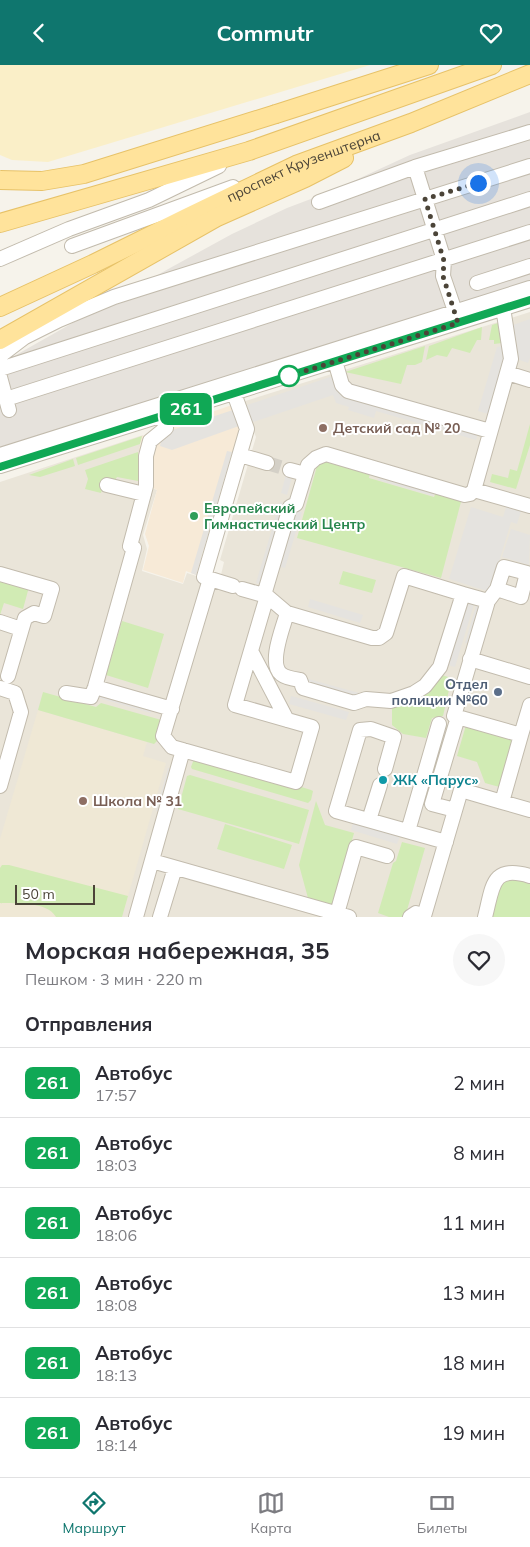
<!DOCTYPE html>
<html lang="ru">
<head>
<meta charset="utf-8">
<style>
	body { margin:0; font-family:Mulish,sans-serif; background:#f7f7f7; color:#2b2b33; height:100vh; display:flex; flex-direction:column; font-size:19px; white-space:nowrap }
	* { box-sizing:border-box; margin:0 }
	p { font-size:16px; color:#7c7c81 }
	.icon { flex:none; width:28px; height:28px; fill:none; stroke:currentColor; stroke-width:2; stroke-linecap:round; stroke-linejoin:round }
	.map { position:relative; height:852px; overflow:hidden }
	.sheet { display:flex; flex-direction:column; background:#fff; flex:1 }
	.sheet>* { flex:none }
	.badge { padding:0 10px; border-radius:8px; font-size:18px; line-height:32px }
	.scale { position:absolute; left:15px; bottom:12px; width:80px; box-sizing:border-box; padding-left:5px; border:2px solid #4b4438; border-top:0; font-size:14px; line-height:18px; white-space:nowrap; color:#4b4438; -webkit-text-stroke:4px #fff; paint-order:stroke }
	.you { position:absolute; width:25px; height:25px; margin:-12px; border:4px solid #fff; border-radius:50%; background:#1a73e8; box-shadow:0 0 0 8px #1a73e833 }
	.map>.badge { position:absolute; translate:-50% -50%; box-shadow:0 0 0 2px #fff }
	h2 { padding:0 25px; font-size:19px; line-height:45px }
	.round { display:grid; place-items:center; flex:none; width:52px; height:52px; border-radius:26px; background:#f7f7f7 }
	.summary { display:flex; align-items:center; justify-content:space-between; height:85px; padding:0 25px }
	h1 { font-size:24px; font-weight:700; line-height:38px }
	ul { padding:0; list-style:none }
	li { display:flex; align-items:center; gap:15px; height:70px; padding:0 25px; border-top:1px solid #e1e1e2 }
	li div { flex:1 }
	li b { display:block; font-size:19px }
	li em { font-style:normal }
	li .badge { min-width:55px; font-weight:700; text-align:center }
	header { display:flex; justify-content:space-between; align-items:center; height:65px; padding:0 25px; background:#0f766e; color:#fff; font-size:22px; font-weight:700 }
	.tabs { display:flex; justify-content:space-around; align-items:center; height:70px; border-top:1px solid #e1e1e2; background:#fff; font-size:14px; color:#7c7c81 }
	.tabs a { display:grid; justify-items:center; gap:2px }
	.tabs .current { color:#0f766e }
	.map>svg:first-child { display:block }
</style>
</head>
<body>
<header><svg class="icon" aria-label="back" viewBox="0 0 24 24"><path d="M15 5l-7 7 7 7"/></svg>Commutr<svg class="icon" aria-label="heart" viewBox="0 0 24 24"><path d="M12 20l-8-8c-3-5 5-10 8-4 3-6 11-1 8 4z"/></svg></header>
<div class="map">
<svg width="530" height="852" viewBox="0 0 530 852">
	<rect width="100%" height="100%" fill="#f6f3eb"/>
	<path fill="#eae5d9" d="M 530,247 L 530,852 L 0,852 L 0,417 L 143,370 L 140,379 L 146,421 L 157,425 L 143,470 L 147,484 L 142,506 L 183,519 L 187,508 L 215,517 L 220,514 L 224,497 L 220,495 L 256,372 L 242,337 Z"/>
	<path fill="#f7ead7" d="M 232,340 L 242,369 L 237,388 L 231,387 L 196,510 L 186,506 L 183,518 L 143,505 L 149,481 L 145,469 L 157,425 L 138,416 L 138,390 L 142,371 Z"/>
	<path fill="#e6e2dc" d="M 530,47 L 530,217 L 0,384 L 0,299 L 170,203 L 232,169 L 287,143 L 332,126 L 410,90 Z"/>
	<path fill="#efe8d5" d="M 38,645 L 147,677 L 143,691 L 166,698 L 122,852 L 0,852 L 0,774 Z"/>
	<path fill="#d1ebb4" d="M 501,257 L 502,278 L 494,279 L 494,275 L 489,275 L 492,260 Z
		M 482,262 L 481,275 L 477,275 L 470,288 L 452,283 L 447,292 L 437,290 L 426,295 L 429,281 Z
		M 425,281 L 422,297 L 415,300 L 407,300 L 401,319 L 345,307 Z
		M 530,359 L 530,380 L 516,424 L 490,417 L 492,409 L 508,413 L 510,404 L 517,406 Z
		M 142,371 L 140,379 L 78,400 L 76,393 Z
		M 138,387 L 138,416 L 117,412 L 115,415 L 106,413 L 101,428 L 85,424 L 88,414 L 85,405 Z
		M 73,394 L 75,401 L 40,412 L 29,410 Z
		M 326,396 L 370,408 L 369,413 L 434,432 L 437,425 L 462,433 L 441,513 L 297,473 L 317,401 Z
		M 343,506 L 376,515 L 372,528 L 339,519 Z
		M 0,513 L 29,522 L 23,544 L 4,538 L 0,550 Z
		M 122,556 L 164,569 L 148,623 L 106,610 Z
		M 442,610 L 451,613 L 455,626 L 449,625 L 443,651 L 432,653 L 426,673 L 403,669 L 392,660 L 392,642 Z
		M 43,627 L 96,642 L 101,638 L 165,656 L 160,673 L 154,679 L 38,645 Z
		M 466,660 L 517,674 L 503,723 L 485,718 L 477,697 L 457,691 Z
		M 204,691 L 311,725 L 313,726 L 311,735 L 308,738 L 192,704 L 191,702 L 194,694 Z
		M 190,710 L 309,745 L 299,779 L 178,744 L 187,711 Z
		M 316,736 L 325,760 L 354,768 L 334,840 L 308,833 L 299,800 Z
		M 225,759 L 292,780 L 284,804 L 217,784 Z
		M 402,777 L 425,783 L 405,852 L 389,852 L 378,848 L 393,798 L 396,796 Z
		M 2,800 L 9,800 L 128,831 L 122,852 L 56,852 C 47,836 16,839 0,838 L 0,803 Z
		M 503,813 L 530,816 L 530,852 L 487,852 Z"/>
	<path fill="#faefc8" d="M 0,0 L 370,0 L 48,97 L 12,95 L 0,90 Z"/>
	<path fill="#e5e3df" d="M 530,254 L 530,293 L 528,298 L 517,294 L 513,260 Z
		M 503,281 L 504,294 L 488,349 L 478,346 L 497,282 Z
		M 330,312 L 482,356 L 476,375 L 376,346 L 374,353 L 348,345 L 349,342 L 336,338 L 333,330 L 250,358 L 244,341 Z
		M 233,345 L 239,361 L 172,385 L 160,381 L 163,368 Z
		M 227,386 L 232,387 L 196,510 L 191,508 Z
		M 380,408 L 435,424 L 433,431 L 378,415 Z
		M 286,410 L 292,412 L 287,430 L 281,428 Z
		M 280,437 L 286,439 L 262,520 L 256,518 Z
		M 507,439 L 522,443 L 517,459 L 511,457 L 490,527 L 449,514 L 471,442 L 503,452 Z
		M 294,445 L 302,447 L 285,503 L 278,501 Z
		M 511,464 L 530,470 L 529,500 L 502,492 Z
		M 310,534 L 363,550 L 360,558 L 308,542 Z
		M 468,534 L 475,536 L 455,602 L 448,600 Z
		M 477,537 L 484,538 L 472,580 L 465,578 Z
		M 305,613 L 359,628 L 357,634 L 303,619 Z
		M 101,629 L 152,643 L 151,648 L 99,633 Z
		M 291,631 L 349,647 L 346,655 L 289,639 Z
		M 441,662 L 446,664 L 419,758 L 413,757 Z
		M 168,703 L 175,704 L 163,748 L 156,746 Z
		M 353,757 L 400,771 L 397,779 L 351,765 Z"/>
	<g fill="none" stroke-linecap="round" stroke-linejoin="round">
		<path stroke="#d4d0c7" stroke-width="14" stroke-dasharray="14 7" stroke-linecap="butt" d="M 267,398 L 290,405"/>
		<defs>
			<path id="minor" d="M 415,102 L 444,195 L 443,211 L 458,255
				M 319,137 L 415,102 L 530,67
				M 72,181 L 233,122
				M 0,194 L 69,164 L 149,135 L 219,101
				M 477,218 L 530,201
				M 500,235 L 504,249 L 511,294 L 474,425 L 530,441
				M 333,289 L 342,320 L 348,326 L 490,366
				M 0,291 L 25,272 L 59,255 L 114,232 L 530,101
				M 0,304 L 530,134
				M 507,308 L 530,315
				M 0,312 L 9,345
				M 231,320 L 247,364 L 204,512 L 233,521
				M 6,334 L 530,167
				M 0,390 L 530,223
				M 240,390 L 267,398
				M 0,401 L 530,235
				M 290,405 L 305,409
				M 107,420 L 144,429
				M 0,509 L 52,524 L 44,551 L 34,548 L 25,553 L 8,611
				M 404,511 L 463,529 L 440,602 L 425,621 L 414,628 L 391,636 L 366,634 L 354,638 L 303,623 L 300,615 C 294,614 286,613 281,609 C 268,598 283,563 287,548 L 372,573 L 379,573 L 386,568 Z
				M 210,514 L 163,671 L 172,682 L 296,717 L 312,662 L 235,640 L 267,531
				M 242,524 L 267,531 L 287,548
				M 497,524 L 521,532 L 527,508 L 504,502 L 497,524 L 488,536 L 454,651 L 521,670 L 502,737 L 530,745
				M 463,529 L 488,536
				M 264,530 L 290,442 L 296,439 L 308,400 L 316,393 L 326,389 L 465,430 L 470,429 L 474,425
				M 0,557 L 21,564
				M 251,586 L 287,655
				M 470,594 L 530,612
				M 95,622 L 172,644
				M 0,623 L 15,628 L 21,647 L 0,721
				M 66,628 L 91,632 L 95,622 L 134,483 L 130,481 L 146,421 L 146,391 L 150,376 L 166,363 L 162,351
				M 521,670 L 530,640
				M 385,704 L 394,672 L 371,664 L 360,665 L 336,746 L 446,777
				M 455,745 L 432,739 L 458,652
				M 369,755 L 380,720
				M 408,766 L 439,659
				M 152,796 L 349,852
				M 136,852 L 183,685
				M 160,852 L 175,803
				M 336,852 L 356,782 L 387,791
				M 410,852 L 416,848 L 424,851 L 461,725 L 502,737
				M 485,852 C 493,822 491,799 530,811"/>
			<g id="major">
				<path d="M 276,49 L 429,0"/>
				<path d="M 0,158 L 249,86 L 492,0"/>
				<path id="s1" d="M 0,242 L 93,199 L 188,152 L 296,100 L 411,58 L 530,9"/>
				<path d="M 0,275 L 217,152 L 305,113 L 344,93"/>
			</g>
		</defs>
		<use href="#minor" stroke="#c2bbad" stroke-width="16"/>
		<use href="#major" stroke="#e7c268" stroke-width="20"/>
		<use href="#minor" stroke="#fff" stroke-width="14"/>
		<use href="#major" stroke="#ffe39b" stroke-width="18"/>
		<defs>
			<path id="major-bridge" d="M 0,115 L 42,116 L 84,109 L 276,49"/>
		</defs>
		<use href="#major-bridge" stroke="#e7c268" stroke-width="20" stroke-linecap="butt"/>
		<use href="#major-bridge" stroke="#ffe39b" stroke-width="18"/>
	</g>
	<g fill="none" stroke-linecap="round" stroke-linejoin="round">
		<defs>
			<path id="line" d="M 0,402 L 530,235"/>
		</defs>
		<use href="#line" stroke="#fff" stroke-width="11"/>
		<use href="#line" stroke="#10a855" stroke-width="8"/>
		<path stroke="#4b4438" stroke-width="5" stroke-dasharray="0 9" d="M 289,311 L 458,258 L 443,211 L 444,196 L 425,134 L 478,118"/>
	</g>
	<circle fill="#fff" stroke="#10a855" stroke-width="2.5" cx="289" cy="311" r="10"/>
	<g fill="#8d6e63" stroke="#fff" stroke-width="2">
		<circle cx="323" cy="363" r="5"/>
		<circle cx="83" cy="736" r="5"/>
	</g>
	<circle fill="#2e9e5b" stroke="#fff" stroke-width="2" cx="194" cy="451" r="5"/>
	<circle fill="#5c6f8a" stroke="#fff" stroke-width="2" cx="498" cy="627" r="5"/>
	<circle fill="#0f9aa8" stroke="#fff" stroke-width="2" cx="383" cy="715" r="5"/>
	<g text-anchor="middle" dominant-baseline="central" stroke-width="4" stroke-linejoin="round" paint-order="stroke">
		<g font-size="14" fill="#4b4438" stroke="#fff">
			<text stroke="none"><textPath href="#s1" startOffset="335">проспект Крузенштерна</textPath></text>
		</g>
		<g font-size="14" font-weight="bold" fill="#785e54" stroke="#fff" text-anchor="start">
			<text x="333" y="363">Детский сад № 20</text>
			<text x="93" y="736">Школа № 31</text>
		</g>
		<g font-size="14" font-weight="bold" fill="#27864d" stroke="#fff" text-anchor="start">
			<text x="204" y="443">Европейский<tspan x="204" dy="16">Гимнастический Центр</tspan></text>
		</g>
		<g font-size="14" font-weight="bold" fill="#4e5e75" stroke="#fff" text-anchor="end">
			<text x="488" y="619">Отдел<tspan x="488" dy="16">полиции №60</tspan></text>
		</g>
		<g font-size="14" font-weight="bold" fill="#0d838f" stroke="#fff" text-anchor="start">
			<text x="393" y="715">ЖК «Парус»</text>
		</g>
	</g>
</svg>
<div class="scale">50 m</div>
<div class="you" style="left:478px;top:118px"></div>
<b class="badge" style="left:186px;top:344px;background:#10a855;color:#fff">261</b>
</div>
<section class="sheet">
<div class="summary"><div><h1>Морская набережная, 35</h1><p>Пешком · 3 мин · 220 m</p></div><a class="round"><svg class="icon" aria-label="heart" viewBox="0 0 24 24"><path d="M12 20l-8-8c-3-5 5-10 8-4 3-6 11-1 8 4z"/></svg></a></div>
<h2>Отправления</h2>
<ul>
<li><span class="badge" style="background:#10a855;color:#fff">261</span><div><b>Автобус</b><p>17:57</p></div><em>2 мин</em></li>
<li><span class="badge" style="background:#10a855;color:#fff">261</span><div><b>Автобус</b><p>18:03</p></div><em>8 мин</em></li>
<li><span class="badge" style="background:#10a855;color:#fff">261</span><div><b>Автобус</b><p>18:06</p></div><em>11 мин</em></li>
<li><span class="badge" style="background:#10a855;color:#fff">261</span><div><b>Автобус</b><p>18:08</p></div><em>13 мин</em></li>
<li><span class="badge" style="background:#10a855;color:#fff">261</span><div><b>Автобус</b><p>18:13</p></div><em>18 мин</em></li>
<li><span class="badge" style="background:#10a855;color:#fff">261</span><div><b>Автобус</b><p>18:14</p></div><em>19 мин</em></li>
</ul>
</section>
<nav class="tabs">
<a class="current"><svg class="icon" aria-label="directions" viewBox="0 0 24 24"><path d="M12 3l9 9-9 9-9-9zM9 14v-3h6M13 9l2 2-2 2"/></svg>Маршрут</a>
<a><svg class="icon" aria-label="map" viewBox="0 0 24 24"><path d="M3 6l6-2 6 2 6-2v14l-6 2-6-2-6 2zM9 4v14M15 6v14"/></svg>Карта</a>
<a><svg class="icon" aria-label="tickets" viewBox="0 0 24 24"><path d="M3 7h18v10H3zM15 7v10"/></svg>Билеты</a>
</nav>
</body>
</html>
